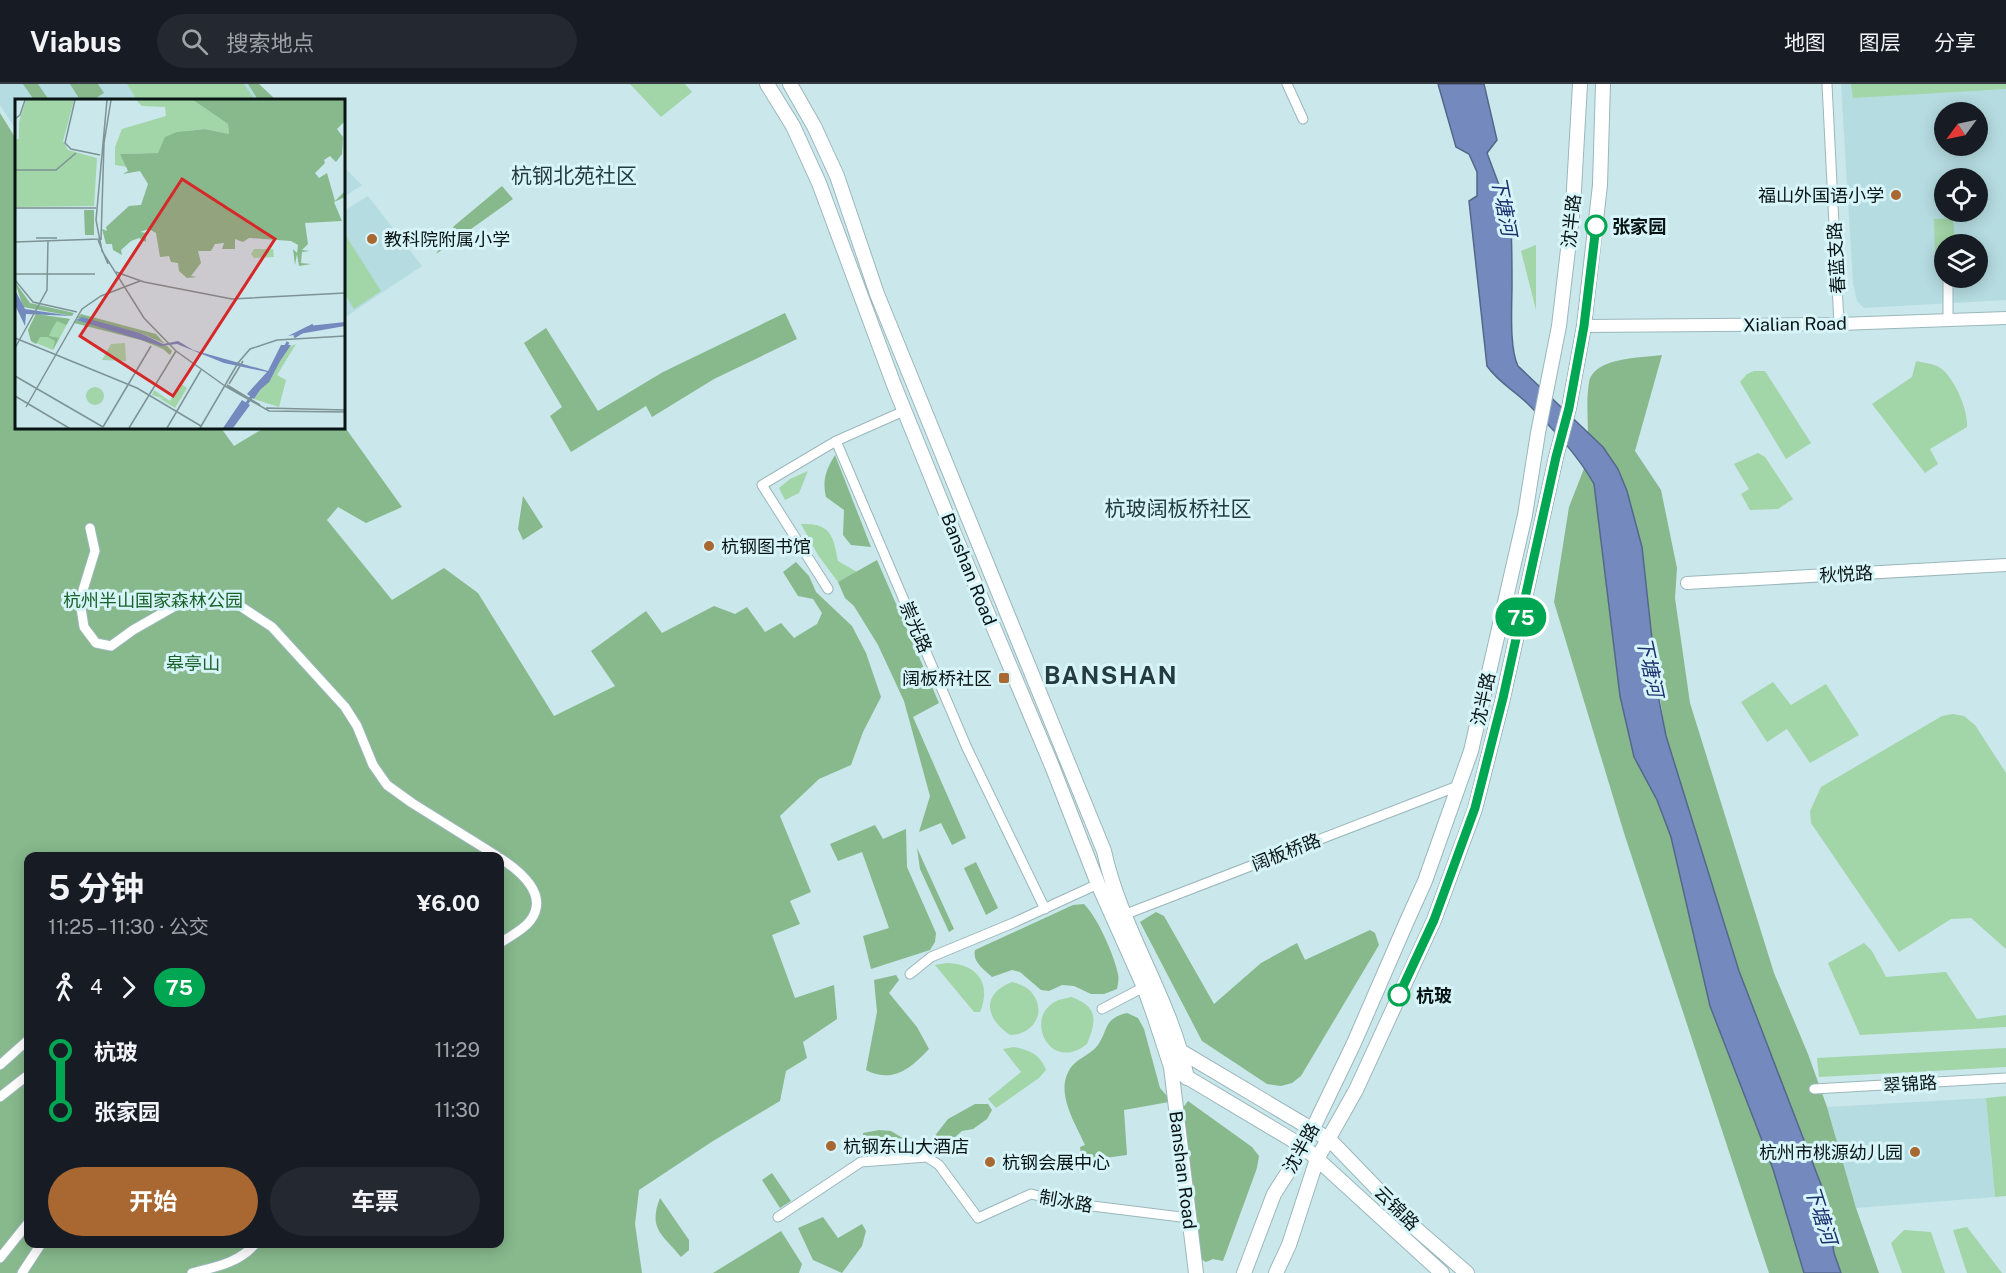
<!DOCTYPE html>
<html lang="zh">
<head>
<meta charset="utf-8">
<style>
	body { margin:0; font-family:"Public Sans","Noto Sans SC",sans-serif; background:#242831; color:#f1f3f6; height:100vh; display:flex; flex-direction:column; font-size:22px; white-space:nowrap }
	* { box-sizing:border-box; margin:0 }
	p { font-size:20px; color:#9ea1a6 }
	.icon { flex:none; width:33px; height:33px; fill:none; stroke:currentColor; stroke-width:2; stroke-linecap:round; stroke-linejoin:round }
	.map { position:relative; flex:1; overflow:hidden }
	.panel { position:absolute; left:24px; top:768px; width:480px; height:396px; display:flex; flex-direction:column; background:#171b24; border-radius:12px; box-shadow:0 3px 15px #0003 }
	.panel>* { flex:none }
	.badge { padding:0 12px; border-radius:20px; font-size:21px; line-height:39px }
	.needle { width:39px; rotate:237deg }
	.fabs { position:absolute; left:1934px; top:18px; display:grid; gap:12px }
	.fabs a { display:grid; place-items:center; width:54px; height:54px; border-radius:50%; background:#171b24; box-shadow:0 3px 15px #0003; font-size:30px }
	.map>.badge { position:absolute; translate:-50% -50%; box-shadow:0 0 0 3px #fff }
	.legs { display:flex; align-items:center; gap:9px; height:66px; padding:0 24px; font-size:20px }
	.legs p { margin-inline-start:auto }
	.head { display:flex; align-items:center; justify-content:space-between; height:102px; padding:0 24px }
	h1 { font-size:33px; font-weight:700; line-height:45px }
	.action { display:flex; gap:12px; margin-top:auto; padding:12px 24px }
	.action a { flex:1; height:69px; border-radius:36px; background:#a96832; color:#fff; font-size:24px; font-weight:700; line-height:69px; text-align:center }
	.action a+a { background:#242831; color:#f1f3f6 }
	ul { padding:0 24px; list-style:none }
	li { display:flex; align-items:center; gap:21px; height:60px; font-size:22px }
	li i { display:grid; place-items:center; width:9px; height:100%; margin:0 8px; background:currentColor }
	li i::after { content:''; width:15px; height:15px; margin:-8px; border:4px solid; border-radius:50%; background:#171b24 }
	li p { margin-inline-start:auto }
	li:first-child i { background:linear-gradient(#0000 50%,currentColor 0) }
	li:last-child i { background:linear-gradient(currentColor 50%,#0000 0) }
	header { display:flex; align-items:center; gap:36px; box-sizing:border-box; height:84px; padding:0 30px; background:#171b24; border-bottom:2px solid #363941 }
	header strong { font-size:28px }
	nav { display:flex; gap:33px; margin-inline-start:auto; font-size:21px }
	.search { width:420px; height:54px; background:#242831; display:flex; align-items:center; gap:15px; box-sizing:border-box; padding:0 21px; border-radius:33px; color:#9ea1a6; font-size:22px }
	.map>svg:first-child { display:block }
</style>
</head>
<body>
<header>
<strong>Viabus</strong>
<div class="search"><svg class="icon" aria-label="search" viewBox="0 0 24 24"><circle cx="10" cy="10" r="6"/><path d="M15 15l6 6"/></svg>搜索地点</div>
<nav><a>地图</a><a>图层</a><a>分享</a></nav>
</header>
<div class="map">
<svg width="2006" height="1189" viewBox="0 0 2006 1189">
	<rect width="100%" height="100%" fill="#cae7eb"/>
	<path fill="#b5dce1" fill-rule="evenodd" d="M 0,0 L 259,0 L 276,16 L 16,16 L 16,46 L 0,21 Z
		M 1841,0 L 2006,0 L 2006,216 L 1864,224 L 1857,217 L 1853,199 ZM 1944,28 L 1977,28 L 1977,62 L 1944,62 ZM 1944,94 L 1977,94 L 1977,128 L 1944,128 ZM 1944,160 L 1977,160 L 1977,194 L 1944,194 Z
		M 344,83 L 362,101 L 344,113 Z
		M 368,112 L 422,182 L 344,234 L 344,127 Z
		M 1986,1014 L 1995,1113 L 1856,1124 L 1827,1023 Z"/>
	<path fill="#a2d5a7" d="M 127,0 L 244,0 L 255,16 L 137,16 Z
		M 630,0 L 685,0 L 692,8 L 661,33 Z
		M 1851,0 L 2006,0 L 2006,5 L 1853,14 Z
		M 1953,134 L 1955,160 L 1944,160 L 1944,174 L 1935,175 L 1934,135 Z
		M 346,152 L 381,207 L 354,225 L 344,209 L 344,154 Z
		M 1536,161 L 1536,226 L 1521,167 Z
		M 1916,277 C 1925,279 1937,280 1943,286 C 1956,298 1968,326 1967,343 L 1930,365 L 1938,380 L 1925,389 L 1872,320 L 1912,293 Z
		M 1754,287 L 1765,287 L 1811,359 L 1786,375 L 1740,298 L 1747,290 Z
		M 1758,369 L 1765,373 L 1793,415 L 1778,425 L 1750,426 L 1741,410 L 1749,405 L 1734,380 Z
		M 808,387 L 799,409 L 785,416 L 779,404 L 790,395 Z
		M 801,440 C 830,439 833,450 838,477 L 857,488 L 838,498 L 818,471 Z
		M 1773,598 L 1791,621 L 1826,600 L 1859,651 L 1810,679 L 1787,645 L 1767,658 L 1741,618 Z
		M 1953,630 L 1964,632 L 1975,641 L 2006,689 L 2006,865 L 1971,834 L 1951,835 L 1899,868 L 1811,739 L 1810,727 L 1821,703 L 1942,632 Z
		M 1864,859 L 1872,867 L 1886,893 L 1946,888 L 1977,935 L 2006,931 L 2006,943 L 1860,951 L 1828,879 Z
		M 947,879 C 977,880 992,899 980,928 L 974,928 L 935,881 Z
		M 1012,898 C 1019,900 1027,902 1032,909 C 1048,929 1032,951 1010,951 C 985,934 981,910 1012,898 Z
		M 1071,913 C 1098,922 1097,936 1087,960 C 1051,989 1025,937 1053,919 C 1058,915 1065,915 1071,913 Z
		M 1014,963 C 1030,966 1040,970 1046,986 L 1039,994 L 996,1024 L 988,1015 L 1021,988 L 1003,965 Z
		M 2006,964 L 2006,983 L 1819,993 L 1817,974 Z
		M 2006,1012 L 2006,1112 L 1995,1113 L 1986,1014 Z
		M 1967,1143 L 2002,1189 L 1967,1189 L 1953,1146 Z
		M 1904,1146 L 1931,1148 L 1945,1189 L 1902,1189 L 1891,1159 Z"/>
	<path fill="#87b98c" fill-rule="evenodd" d="M 23,0 L 38,0 L 49,16 L 34,16 Z
		M 70,0 L 98,0 L 104,9 L 93,16 L 80,16 Z
		M 248,0 L 259,0 L 276,16 L 258,16 Z
		M 0,29 L 16,55 L 16,344 L 221,344 L 234,362 L 264,344 L 344,344 L 344,342 L 402,423 L 366,439 L 338,423 L 327,436 L 392,516 L 444,484 L 478,509 L 554,632 L 615,602 L 591,567 L 646,527 L 662,549 L 714,522 L 735,530 L 747,523 L 765,548 L 781,539 L 794,554 L 817,540 L 822,529 L 813,515 L 798,512 L 783,488 L 796,478 L 809,492 L 816,508 L 852,542 L 866,569 L 881,613 L 863,648 L 851,681 L 819,695 L 780,732 L 811,808 L 790,817 L 800,840 L 772,851 L 795,914 L 834,901 L 837,935 L 803,958 L 807,974 L 786,987 L 780,1017 L 713,1057 L 639,1106 L 635,1140 L 642,1189 L 0,1189 ZM 28,772 L 500,772 L 500,1160 L 28,1160 Z
		M 502,102 L 513,115 L 436,170 L 454,142 Z
		M 785,229 L 797,255 L 714,295 L 652,333 L 646,322 L 571,368 L 550,332 L 562,323 L 524,259 L 546,244 L 598,327 L 663,288 Z
		M 1662,271 L 1635,367 L 1661,406 L 1677,484 L 1675,514 L 1690,619 L 1774,889 L 1808,970 L 1827,1023 L 1856,1124 L 1879,1189 L 1841,1189 L 1834,1169 L 1825,1111 L 1739,887 L 1666,652 L 1627,407 C 1617,382 1608,368 1588,351 C 1588,334 1586,316 1589,299 C 1593,273 1641,274 1662,271 Z
		M 835,371 L 871,463 L 851,461 L 843,451 L 844,426 L 826,413 C 822,396 826,386 835,371 Z
		M 1585,382 L 1594,400 L 1620,612 L 1634,673 L 1657,716 L 1671,753 L 1710,922 L 1773,1085 L 1804,1189 L 1769,1189 L 1624,749 L 1554,518 L 1569,423 Z
		M 523,412 L 543,443 L 523,456 L 518,445 Z
		M 877,476 L 939,619 L 913,633 L 966,754 L 952,761 L 941,739 L 919,748 L 930,712 L 904,617 L 878,561 L 854,522 L 845,514 L 838,498 Z
		M 875,741 L 883,755 L 906,745 L 907,783 L 936,849 L 935,858 L 930,866 L 871,885 L 863,852 L 889,844 L 862,768 L 838,777 L 830,760 Z
		M 917,764 L 954,845 L 949,848 L 920,785 Z
		M 976,778 L 998,824 L 986,831 L 964,784 Z
		M 1084,820 C 1098,834 1114,871 1118,890 C 1119,895 1118,900 1117,905 L 1104,910 L 1091,910 L 1074,902 L 1062,901 L 1049,907 L 1041,906 L 1020,888 L 1012,886 L 992,893 C 984,885 972,878 975,866 L 1073,821 Z
		M 1156,828 L 1164,832 L 1214,920 L 1261,879 L 1297,859 L 1305,876 L 1370,846 L 1375,849 L 1379,861 L 1301,992 L 1292,999 L 1281,1002 L 1267,1000 L 1202,957 L 1140,838 Z
		M 896,891 L 899,896 L 889,909 L 917,943 L 929,965 C 911,984 893,1000 866,986 L 877,928 L 874,896 Z
		M 1127,929 L 1138,934 L 1144,945 L 1160,1004 L 1167,1012 L 1169,1018 L 1124,1026 L 1127,1071 L 1082,1077 L 1080,1063 L 1085,1061 C 1075,1038 1053,1006 1072,982 C 1079,974 1091,970 1098,961 C 1109,945 1103,935 1127,929 Z
		M 1188,1017 L 1252,1063 L 1259,1072 L 1257,1084 L 1223,1177 L 1213,1175 L 1206,1178 L 1199,1174 L 1179,1029 Z
		M 975,1020 L 988,1020 L 992,1026 L 987,1035 L 973,1045 L 962,1047 L 938,1068 L 930,1058 L 948,1035 Z
		M 879,1046 L 891,1047 L 906,1056 L 904,1066 L 864,1069 L 863,1049 Z
		M 772,1089 L 791,1117 L 780,1124 L 762,1096 Z
		M 660,1114 L 689,1156 L 689,1166 L 681,1173 C 662,1150 648,1145 660,1114 Z
		M 823,1133 L 838,1154 L 862,1140 L 866,1147 L 862,1162 L 842,1189 L 813,1176 L 798,1144 Z
		M 781,1147 L 802,1180 L 799,1189 L 713,1189 Z"/>
	<path fill="#748abe" stroke="#54678b" stroke-width="1.5" d="M 1438,0 L 1484,0 L 1497,56 L 1487,69 L 1499,101 L 1509,108 C 1512,139 1512,169 1512,200 C 1512,221 1509,264 1518,282 L 1603,363 L 1618,385 L 1627,407 L 1642,463 L 1658,611 L 1666,652 L 1739,887 L 1825,1111 L 1834,1169 L 1841,1189 L 1804,1189 L 1773,1085 L 1710,922 L 1671,753 L 1657,716 L 1634,673 L 1620,612 L 1594,400 C 1578,371 1552,344 1528,320 C 1515,307 1498,298 1487,282 L 1469,117 L 1477,112 L 1477,88 L 1469,70 L 1456,63 Z"/>
	<g fill="none" stroke-linecap="round" stroke-linejoin="round">
		<defs>
			<path id="minor" d="M 1287,0 L 1303,35
				M 1827,0 L 1839,240
				M 1948,194 L 1948,237
				M 836,357 L 967,664 L 1045,825
				M 90,444 L 95,467 L 83,506 L 81,524 L 84,543 L 96,559 L 111,562 L 133,546 L 182,518 L 211,518 L 240,522 L 272,543 L 345,623 L 357,642 L 373,681 L 387,701 L 412,719 L 497,772
				M 828,505 L 762,401 L 836,357 L 904,327
				M 500,774 C 520,787 550,811 530,837 C 523,846 509,853 500,859
				M 1121,832 L 1458,702
				M 910,890 L 931,873 L 1013,839 L 1098,800
				M 1102,925 L 1144,903
				M 0,981 L 28,956
				M 1814,1005 L 2006,994
				M 0,1013 L 28,991
				M 778,1133 L 861,1078 L 927,1073 L 939,1081 L 978,1134 L 1031,1110 L 1068,1119 L 1189,1134
				M 0,1174 L 28,1139
				M 22,1189 L 41,1160
				M 192,1189 C 215,1183 239,1179 255,1160"/>
			<path id="tertiary" d="M 1584,242 L 1839,240 L 2006,234
				M 1687,499 L 2006,481"/>
			<path id="secondary" d="M 767,0 L 793,42 L 819,99 L 894,301 L 958,459 L 1052,682 L 1098,800 L 1144,903 L 1155,934 L 1171,983 L 1196,1189
				M 790,0 L 814,42 L 837,92 L 877,210 L 1104,767 C 1121,846 1171,914 1187,994
				M 1179,969 L 1182,968 L 1330,1056 L 1414,1143 L 1467,1189
				M 1180,989 L 1304,1063 L 1442,1189
				M 1244,1189 L 1274,1110 L 1304,1063 L 1354,959 L 1407,837 L 1425,797 L 1471,667 L 1525,431 L 1538,349 L 1559,242 L 1573,123 L 1580,0
				M 1276,1189 L 1289,1161 L 1317,1075 L 1356,1006 L 1434,836 L 1475,725 L 1503,614 L 1556,373 L 1569,324 L 1584,242 L 1600,101 L 1603,0"/>
		</defs>
		<use href="#minor" stroke="#9bb7bb" stroke-width="11"/>
		<use href="#tertiary" stroke="#9bb7bb" stroke-width="14"/>
		<use href="#secondary" stroke="#9bb7bb" stroke-width="16"/>
		<use href="#minor" stroke="#fff" stroke-width="9"/>
		<use href="#tertiary" stroke="#fff" stroke-width="12"/>
		<use href="#secondary" stroke="#fff" stroke-width="14"/>
	</g>
	<g fill="none" stroke-linecap="round" stroke-linejoin="round">
		<defs>
			<path id="line-1" d="M 1399,911 L 1434,836 L 1475,724 L 1503,614 L 1556,373 L 1569,324 L 1584,242 L 1596,142"/>
		</defs>
		<use href="#line-1" stroke="#fff" stroke-width="14"/>
		<use href="#line-1" stroke="#00a651" stroke-width="9"/>
	</g>
	<g fill="#a96832" stroke="#d7f4f9" stroke-width="2">
		<circle cx="1896" cy="111" r="6"/>
		<circle cx="372" cy="155" r="6"/>
		<circle cx="709" cy="462" r="6"/>
		<rect x="998" y="588" width="12" height="12" rx="3"/>
		<circle cx="831" cy="1062" r="6"/>
		<circle cx="1915" cy="1068" r="6"/>
		<circle cx="990" cy="1078" r="6"/>
	</g>
	<g fill="#fff" stroke="#00a651" stroke-width="3">
		<circle cx="1596" cy="142" r="10"/>
		<circle cx="1399" cy="911" r="10"/>
	</g>
	<g text-anchor="middle" dominant-baseline="central" stroke-width="6" stroke-linejoin="round" paint-order="stroke">
		<g font-size="18" fill="#091415" stroke="#d7f4f9" text-anchor="start">
			<text x="1884" y="111" text-anchor="end">福山外国语小学</text>
			<text x="384" y="155">教科院附属小学</text>
			<text x="721" y="462">杭钢图书馆</text>
			<text x="992" y="594" text-anchor="end">阔板桥社区</text>
			<text x="843" y="1062">杭钢东山大酒店</text>
			<text x="1903" y="1068" text-anchor="end">杭州市桃源幼儿园</text>
			<text x="1002" y="1078">杭钢会展中心</text>
		</g>
		<g font-size="18" fill="#091415" stroke="#d7f4f9">
			<text transform="translate(1571 137) rotate(-84)">沈半路</text>
			<text transform="translate(1836 174) rotate(-93)">春蓝支路</text>
			<text transform="translate(1795 240) rotate(-1)">Xialian Road</text>
			<text transform="translate(969 485) rotate(68)">Banshan Road</text>
			<text transform="translate(1846 490) rotate(-3)">秋悦路</text>
			<text transform="translate(916 543) rotate(67)">崇光路</text>
			<text transform="translate(1483 615) rotate(-78)">沈半路</text>
			<text transform="translate(1286 768) rotate(-21)">阔板桥路</text>
			<text transform="translate(1910 1000) rotate(-4)">翠锦路</text>
			<text transform="translate(1301 1064) rotate(-61)">沈半路</text>
			<text transform="translate(1183 1086) rotate(83)">Banshan Road</text>
			<text transform="translate(1066 1117) rotate(10)">制冰路</text>
			<text transform="translate(1397 1124) rotate(45)">云锦路</text>
		</g>
		<g font-size="18" font-weight="bold" fill="#091415" stroke="#d7f4f9" text-anchor="start">
			<text x="1612" y="142">张家园</text>
			<text x="1416" y="911">杭玻</text>
		</g>
		<g font-size="18" fill="#19622a" stroke="#d7f4f9">
			<text x="153" y="516">杭州半山国家森林公园</text>
			<text x="193" y="579">皋亭山</text>
		</g>
		<g font-size="20" font-style="italic" fill="#1b306f" stroke="#d7f4f9">
			<text transform="translate(1504 122) rotate(79)">下塘河</text>
			<text transform="translate(1650 583) rotate(78)">下塘河</text>
			<text transform="translate(1821 1131) rotate(72)">下塘河</text>
		</g>
		<g font-size="21" fill="#243c40" stroke="#d7f4f9">
			<text x="574" y="91">杭钢北苑社区</text>
			<text x="1178" y="424">杭玻阔板桥社区</text>
		</g>
		<g font-size="24" font-weight="bold" letter-spacing="1.5" fill="#243c40" stroke="#d7f4f9">
			<text x="1111" y="591">BANSHAN</text>
		</g>
	</g>
	<g transform="translate(15 15)">
		<rect width="330" height="330" fill="#cae7eb"/>
		<path d="M 11,1 L 59,1 L 48,42 L 53,51 L 82,59 L 79,107 L 0,108 L 0,40 L 4,40 L 4,23 ZM 121,1 L 178,1 L 213,25 L 214,35 L 190,30 L 170,32 L 143,54 L 105,55 L 112,68 L 100,66 L 100,48 L 107,30 L 151,17 L 150,8 L 127,7 ZM 239,150 L 258,150 L 259,158 L 239,159 L 236,155 ZM 21,215 L 55,220 L 38,251 L 16,242 L 13,231 ZM 110,244 L 111,262 L 87,261 L 96,245 ZM 281,245 L 262,276 L 271,281 L 264,308 L 239,300 L 259,273 L 270,250 ZM 165,284 L 172,289 L 160,309 L 144,299 L 150,300 L 137,296 L 139,291 L 155,302 ZM71 297a9 9 0 1 1 18 0a9 9 0 1 1-18 0Z" fill="#a2d5a7"/>
		<path d="M 178,1 L 330,1 L 330,22 L 322,30 L 328,38 L 327,55 L 321,63 L 315,57 L 309,61 L 310,64 L 300,74 L 304,79 L 312,74 L 320,102 L 330,92 L 330,98 L 319,103 L 327,122 L 290,124 L 293,145 L 287,151 L 295,152 L 287,153 L 286,164 L 296,165 L 284,167 L 282,155 L 280,166 L 278,150 L 282,154 L 283,146 L 276,142 L 234,139 L 228,143 L 220,140 L 220,150 L 207,150 L 209,144 L 200,145 L 196,152 L 183,152 L 186,164 L 176,177 L 182,178 L 172,179 L 164,172 L 163,164 L 156,163 L 154,157 L 145,158 L 141,134 L 134,130 L 125,133 L 131,134 L 131,143 L 124,139 L 116,142 L 106,151 L 107,156 L 98,151 L 97,145 L 91,145 L 87,130 L 92,132 L 91,128 L 114,107 L 126,106 L 133,85 L 125,72 L 108,75 L 113,72 L 105,55 L 143,54 L 150,38 L 162,33 L 190,30 L 214,35 L 213,25 ZM 69,111 L 79,111 L 79,136 L 70,136 ZM 0,183 L 15,204 L 59,214 L 57,217 L 8,208 ZM 21,215 L 55,220 L 51,226 L 42,222 L 37,230 L 34,237 L 44,239 L 38,251 L 40,242 L 33,238 L 25,238 L 21,245 L 16,242 L 13,231 ZM 66,215 L 141,235 L 150,245 L 125,234 L 62,219 ZM 61,221 L 125,237 L 152,247 L 157,252 L 155,256 L 148,250 L 126,241 L 59,224 Z" fill="#87b98c"/>
		<path d="M 0,191 L 10,210 L 57,217 L 11,215 L 10,227 L 0,206 ZM 67,218 L 125,234 L 148,245 L 163,242 L 178,251 L 253,272 L 266,246 L 276,246 L 239,300 L 232,295 L 252,273 L 209,264 L 162,245 L 146,247 L 61,221 ZM 330,223 L 330,227 L 273,237 L 293,227 ZM 227,301 L 235,306 L 218,329 L 208,329 Z" fill="#748abe"/>
		<path fill="none" stroke="#748abe" stroke-width="3" d="M 279,238 L 298,226M 214,329 L 240,293 L 253,282 L 273,243"/>
		<path fill="none" stroke="#7d9395" stroke-width="1.5" d="M 60,1 L 50,44 L 56,50 L 85,56M 92,1 L 81,121 L 87,152 L 129,219 L 161,252 L 210,287M 0,20 L 5,16 L 10,1M 0,71 L 41,71 L 61,54M 0,109 L 81,109M 21,139 L 42,139M 83,141 L 93,165M 86,141 L 89,44 L 96,1M 0,143 L 84,140M 101,173 L 129,183 L 217,200 L 330,194M 0,175 L 80,175M 0,181 L 18,203 L 62,213M 0,239 L 122,289 L 186,327M 0,249 L 32,191 L 33,141M 0,277 L 88,328M 214,285 L 228,262M 212,286 L 245,306M 210,287 L 254,312 L 330,313M 0,297 L 54,329M 11,308 L 67,210 L 86,197 L 125,182M 251,309 L 330,311M 88,328 L 136,247M 114,329 L 161,252M 152,329 L 186,271M 185,329 L 223,264 L 235,250 L 262,241 L 330,237"/>
		<path fill="#d62828" fill-opacity="0.15" stroke="#d62828" stroke-width="3" d="M 167,80 L 260,140 L 158,297 L 65,237 Z"/>
		<rect width="330" height="330" fill="none" stroke="#091415" stroke-width="3"/>
	</g>
</svg>
<div class="fabs">
<a><svg class="needle" viewBox="-14 -14 28 28"><path d="M0-13l5 13h-10z" fill="#e53935"/><path d="M0 13l5-13h-10z" fill="#9ea1a6"/></svg></a>
<a><svg class="icon" aria-label="locate" viewBox="0 0 24 24"><circle cx="12" cy="12" r="6"/><path d="M12 2v4M12 18v4M2 12h4M18 12h4"/></svg></a>
<a><svg class="icon" aria-label="layers" viewBox="0 0 24 24"><path d="M12 4l9 5-9 5-9-5zM3 14l9 5 9-5"/></svg></a>
</div>
<b class="badge" style="left:1521px;top:533px;background:#00a651;color:#fff">75</b>
<section class="panel">
<div class="head"><div><h1>5 分钟</h1><p>11:25 – 11:30 · 公交</p></div><b>¥6.00</b></div>
<div class="legs"><svg class="icon" aria-label="walk" viewBox="0 0 24 24"><circle cx="13" cy="4" r="2"/><path d="M13 8l-2 6 4 7M11 14l-3 7M7 12l3-4h3l4 4"/></svg>4<svg class="icon" aria-label="forward" viewBox="0 0 24 24"><path d="M9 5l7 7-7 7"/></svg><b class="badge" style="background:#00a651;color:#fff">75</b></div>
<ul>
<li><i style="color:#00a651"></i><b>杭玻</b><p>11:29</p></li>
<li><i style="color:#00a651"></i><b>张家园</b><p>11:30</p></li>
</ul>
<div class="action"><a>开始</a><a>车票</a></div>
</section>
</div>
</body>
</html>
